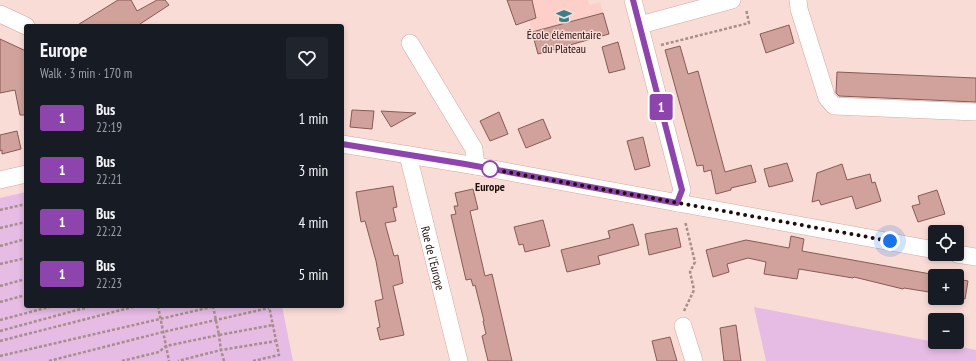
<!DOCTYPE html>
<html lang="en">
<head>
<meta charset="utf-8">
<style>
	body { margin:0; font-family:"PT Sans Narrow",sans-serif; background:#20242c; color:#f1f3f6; height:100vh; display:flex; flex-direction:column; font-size:15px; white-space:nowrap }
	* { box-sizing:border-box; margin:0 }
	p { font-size:13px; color:#9ea1a6 }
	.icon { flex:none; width:22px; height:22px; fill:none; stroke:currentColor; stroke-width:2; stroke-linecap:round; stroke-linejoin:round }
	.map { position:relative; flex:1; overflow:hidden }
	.sheet { position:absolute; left:24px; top:24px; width:320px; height:284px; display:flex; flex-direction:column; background:#171b24; border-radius:4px; box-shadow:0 2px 6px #0003 }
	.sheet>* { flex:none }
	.badge { padding:0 8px; border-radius:3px; font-size:14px; line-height:26px }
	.fabs { position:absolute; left:928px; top:225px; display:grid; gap:8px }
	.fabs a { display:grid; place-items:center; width:36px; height:36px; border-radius:4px; background:#171b24; box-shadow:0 2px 6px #0003; font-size:20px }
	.you { position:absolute; width:20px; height:20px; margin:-10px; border:3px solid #fff; border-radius:50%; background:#1a73e8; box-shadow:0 0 0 6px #1a73e833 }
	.map>.badge { position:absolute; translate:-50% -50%; box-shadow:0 0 0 2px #fff }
	.round { display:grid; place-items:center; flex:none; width:42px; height:42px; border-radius:4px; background:#20242c }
	.headline { display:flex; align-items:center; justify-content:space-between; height:68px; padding:0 16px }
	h1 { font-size:19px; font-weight:800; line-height:30px }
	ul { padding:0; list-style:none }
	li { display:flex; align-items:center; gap:12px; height:52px; padding:0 16px }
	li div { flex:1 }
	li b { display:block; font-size:15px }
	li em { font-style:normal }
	li .badge { min-width:44px; font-weight:700; text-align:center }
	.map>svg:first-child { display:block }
</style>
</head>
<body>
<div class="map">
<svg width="976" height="361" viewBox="0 0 976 361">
	<rect width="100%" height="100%" fill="#fadcd7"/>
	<path fill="#fdcfc8" d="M 532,0 L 588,0 L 590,5 L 600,2 L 603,13 L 532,32 L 529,21 L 536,18 Z"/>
	<path fill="#e6bbe4" d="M 26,192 L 26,306 L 282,306 L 293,361 L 0,361 L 0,198 Z
		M 754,307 L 976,350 L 976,361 L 766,361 Z"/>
	<path fill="#d1a29b" stroke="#855b55" d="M 118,0 L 131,0 L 137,11 L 157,0 L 165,0 L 169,5 L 137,26 L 76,26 Z
		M 507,0 L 532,0 L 536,18 L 516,25 Z
		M 603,13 L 609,34 L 538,54 L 532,32 Z
		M 789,25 L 794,43 L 766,53 L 760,34 Z
		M 0,39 L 26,51 L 26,115 L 20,115 L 15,90 L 0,93 Z
		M 618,42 L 625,69 L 609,73 L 602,47 Z
		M 680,46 L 688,74 L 698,71 L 725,172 L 751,165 L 756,182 L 731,188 L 731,190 L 716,194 L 711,170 L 704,172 L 703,165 L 697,166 L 665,50 Z
		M 837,72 L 976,78 L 976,102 L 839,96 L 836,93 Z
		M 352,110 L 374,111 L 372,129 L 350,127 Z
		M 381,111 L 416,113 L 391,127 Z
		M 499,112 L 508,134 L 490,141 L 480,121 Z
		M 543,119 L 551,138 L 526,148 L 518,129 Z
		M 17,131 L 21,149 L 2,154 L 2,150 L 0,151 L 0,135 Z
		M 643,137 L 650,166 L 635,170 L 627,141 Z
		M 787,163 L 793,181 L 769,187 L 764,169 Z
		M 842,164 L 847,180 L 870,174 L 872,183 L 875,182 L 881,201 L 856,209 L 852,196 L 821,205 L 819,200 L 812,202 L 817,173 Z
		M 393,186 L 397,207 L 393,208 L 396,221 L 385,223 L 394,256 L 398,255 L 403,283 L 393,286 L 404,335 L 380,340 L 377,328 L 380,327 L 375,301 L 383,299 L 376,261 L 365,221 L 361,222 L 356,192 Z
		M 473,189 L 478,209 L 470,211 L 485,276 L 492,274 L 512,361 L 488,361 L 482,336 L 486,334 L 483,321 L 484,321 L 475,285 L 473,286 L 471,279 L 466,280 L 451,215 L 456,214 L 454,206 L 458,206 L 455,193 Z
		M 937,190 L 945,214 L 918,222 L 912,206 L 920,204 L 918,196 Z
		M 543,220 L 550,246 L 525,252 L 523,244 L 519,245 L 514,227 Z
		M 633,224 L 639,245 L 598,256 L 600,264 L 567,272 L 561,250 L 610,238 L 608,231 Z
		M 677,228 L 681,247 L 649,255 L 645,234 Z
		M 791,236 L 804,239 L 802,251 L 942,276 L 935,276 L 935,293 L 904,288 L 903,289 L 854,277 L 853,278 L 799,269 L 797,279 L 764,274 L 766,262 L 748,258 L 727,264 L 729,272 L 713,277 L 706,250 L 746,240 L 789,248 Z
		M 957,279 L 968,281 L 965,299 L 957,297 Z
		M 736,325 L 741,361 L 724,361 L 720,328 Z
		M 670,337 L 677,361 L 657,361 L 652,341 Z"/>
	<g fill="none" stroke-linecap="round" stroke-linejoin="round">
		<defs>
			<g id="minor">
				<path d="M 633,0 L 682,190 L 677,203"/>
				<path d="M 798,0 L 799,9 L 827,98 L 834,106 L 976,112"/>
				<path d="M 0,14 L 26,26"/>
				<path d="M 640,25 L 732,0"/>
				<path d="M 410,43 L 474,149 L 476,166"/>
				<path d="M 342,144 L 476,166 L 935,250"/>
				<path id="s1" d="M 408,155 L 459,361"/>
				<path d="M 0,180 L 26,174"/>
				<path d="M 957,254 L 976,257"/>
				<path d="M 683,326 L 694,361"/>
			</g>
		</defs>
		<use href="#minor" stroke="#d6a7a0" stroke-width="18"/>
		<path stroke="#a78e8a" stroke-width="2.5" stroke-dasharray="3 2" stroke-linecap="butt" d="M 661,45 L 749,23 L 746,9
			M 0,210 L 26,204
			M 0,228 L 26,222
			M 0,246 L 26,239
			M 0,264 L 26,258
			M 0,286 L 26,279
			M 0,302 L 26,295
			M 158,306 L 169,361
			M 213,306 L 219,335 L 273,325
			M 684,311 L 694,290 L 690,272 L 695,262 L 685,221
			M 0,320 L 53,306
			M 0,331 L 92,306
			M 0,341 L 137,306
			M 0,356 L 216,306
			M 49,361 L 163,332 L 269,308
			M 122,361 L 159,352 L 166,346 L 219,335 L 221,350 L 178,361
			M 224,361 L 221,350 L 276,341
			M 253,361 L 279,355 L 269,306"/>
		<use href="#minor" stroke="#fff" stroke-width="17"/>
	</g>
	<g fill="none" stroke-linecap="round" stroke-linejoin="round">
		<defs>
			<path id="line" d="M 342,144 L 465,164 L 677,203 L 682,190 L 633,0"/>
		</defs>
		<use href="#line" stroke="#fff" stroke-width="9"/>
		<use href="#line" stroke="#8e44ad" stroke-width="6"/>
		<path stroke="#1f0f0c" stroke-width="4" stroke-dasharray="0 7.2" d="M 490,169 L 890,241"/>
	</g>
	<defs>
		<symbol id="school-bare" viewBox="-9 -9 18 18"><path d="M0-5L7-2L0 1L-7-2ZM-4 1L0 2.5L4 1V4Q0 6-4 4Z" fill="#39808a" stroke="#fadcd7" stroke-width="2.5" paint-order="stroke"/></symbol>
	</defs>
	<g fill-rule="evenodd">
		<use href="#school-bare" x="553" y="5" width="22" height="22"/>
	</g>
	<circle fill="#fff" stroke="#8e44ad" stroke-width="2" cx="490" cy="169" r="8"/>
	<g text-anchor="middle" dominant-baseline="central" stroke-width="3" stroke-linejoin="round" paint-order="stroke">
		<g font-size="12" fill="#1f0f0c" stroke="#fadcd7">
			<text x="564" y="34">École élémentaire<tspan x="564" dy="14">du Plateau</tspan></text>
		</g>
		<g font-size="12" font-weight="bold" fill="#1f0f0c" stroke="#fadcd7">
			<text x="490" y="186">Europe</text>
		</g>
		<g font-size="12" fill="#1f0f0c" stroke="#fadcd7">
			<text stroke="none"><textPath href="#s1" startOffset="106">Rue de l'Europe</textPath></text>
		</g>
	</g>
</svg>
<div class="fabs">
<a><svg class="icon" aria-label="locate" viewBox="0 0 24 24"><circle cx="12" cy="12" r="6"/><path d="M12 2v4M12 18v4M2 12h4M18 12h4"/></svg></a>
<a>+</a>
<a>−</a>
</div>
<div class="you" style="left:890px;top:241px"></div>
<b class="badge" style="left:661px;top:107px;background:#8e44ad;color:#fff">1</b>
<section class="sheet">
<div class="headline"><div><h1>Europe</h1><p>Walk · 3 min · 170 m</p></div><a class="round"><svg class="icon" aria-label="heart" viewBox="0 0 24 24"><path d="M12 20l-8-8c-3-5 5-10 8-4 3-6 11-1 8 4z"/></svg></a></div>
<ul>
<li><span class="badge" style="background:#8e44ad;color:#fff">1</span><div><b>Bus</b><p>22:19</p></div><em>1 min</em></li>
<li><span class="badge" style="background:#8e44ad;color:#fff">1</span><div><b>Bus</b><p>22:21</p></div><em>3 min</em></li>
<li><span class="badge" style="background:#8e44ad;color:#fff">1</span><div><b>Bus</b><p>22:22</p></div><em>4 min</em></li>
<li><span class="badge" style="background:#8e44ad;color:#fff">1</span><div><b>Bus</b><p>22:23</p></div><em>5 min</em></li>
</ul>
</section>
</div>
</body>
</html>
